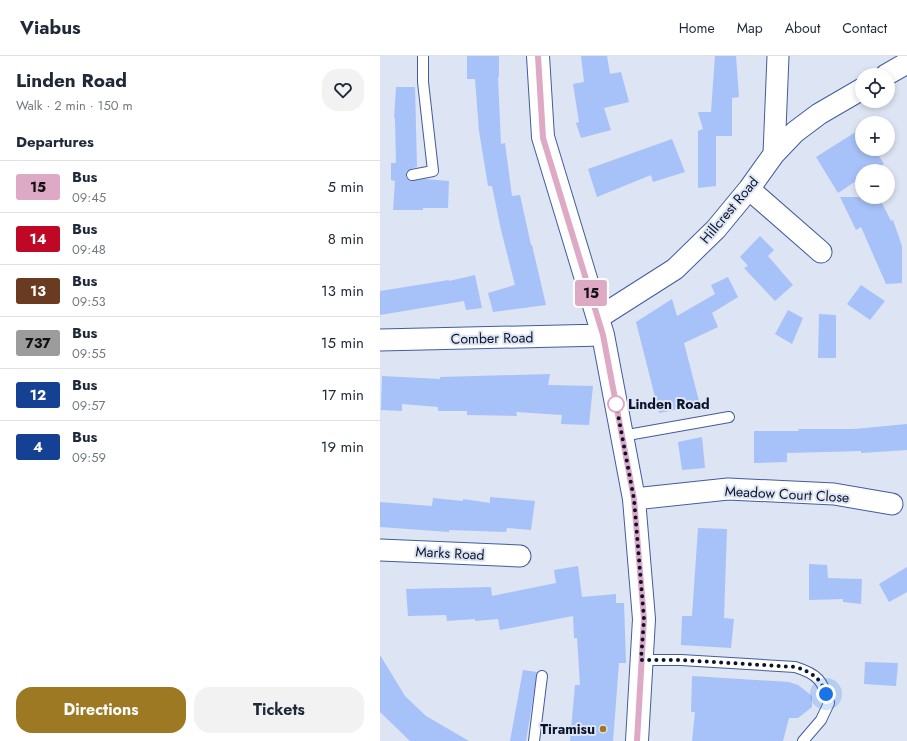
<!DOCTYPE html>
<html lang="en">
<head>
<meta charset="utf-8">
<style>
	body { margin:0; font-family:Jost,sans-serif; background:#f2f2f3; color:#1f2937; height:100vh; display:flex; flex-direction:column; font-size:15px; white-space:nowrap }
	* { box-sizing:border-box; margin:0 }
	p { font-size:13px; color:#747a83 }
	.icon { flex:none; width:22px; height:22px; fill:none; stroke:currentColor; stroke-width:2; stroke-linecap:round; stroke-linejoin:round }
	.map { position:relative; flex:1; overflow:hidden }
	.drawer { display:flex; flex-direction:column; background:#fff; width:380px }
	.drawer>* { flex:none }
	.badge { padding:0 8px; border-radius:3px; font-size:14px; line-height:26px }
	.fabs { position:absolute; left:475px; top:12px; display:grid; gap:8px }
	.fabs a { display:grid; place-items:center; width:40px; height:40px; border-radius:50%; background:#fff; box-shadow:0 2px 6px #0003; font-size:20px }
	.you { position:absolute; width:20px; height:20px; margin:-10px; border:3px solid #fff; border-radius:50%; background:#1a73e8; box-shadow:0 0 0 6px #1a73e833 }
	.map>.badge { position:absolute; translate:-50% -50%; box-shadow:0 0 0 2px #fff }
	h2 { padding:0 16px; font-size:15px; line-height:36px }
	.round { display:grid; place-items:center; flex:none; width:42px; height:42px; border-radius:16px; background:#f2f2f3 }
	.head { display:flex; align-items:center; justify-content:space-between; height:68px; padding:0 16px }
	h1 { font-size:19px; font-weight:700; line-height:30px }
	.cta { display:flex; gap:8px; margin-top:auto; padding:8px 16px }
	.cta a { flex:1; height:46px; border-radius:16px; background:#9d7924; color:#fff; font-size:16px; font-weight:700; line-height:46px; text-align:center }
	.cta a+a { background:#f2f2f3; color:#1f2937 }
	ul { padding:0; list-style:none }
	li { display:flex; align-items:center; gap:12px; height:52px; padding:0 16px; border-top:1px solid #e0e1e3 }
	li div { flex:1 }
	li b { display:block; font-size:15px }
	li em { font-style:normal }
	li .badge { min-width:44px; font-weight:700; text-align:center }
	header { display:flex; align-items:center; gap:24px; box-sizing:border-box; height:56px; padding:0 20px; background:#fff; border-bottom:1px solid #e0e1e3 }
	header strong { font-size:19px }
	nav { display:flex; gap:22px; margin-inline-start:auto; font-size:14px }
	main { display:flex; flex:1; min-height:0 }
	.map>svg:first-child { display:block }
</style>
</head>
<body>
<header>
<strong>Viabus</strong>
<nav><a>Home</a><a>Map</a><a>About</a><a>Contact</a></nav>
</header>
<main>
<section class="drawer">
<div class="head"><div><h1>Linden Road</h1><p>Walk · 2 min · 150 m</p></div><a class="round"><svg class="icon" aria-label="heart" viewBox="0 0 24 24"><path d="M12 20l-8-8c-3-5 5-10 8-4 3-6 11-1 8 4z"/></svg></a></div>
<h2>Departures</h2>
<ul>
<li><span class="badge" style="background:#dea9c5;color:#111">15</span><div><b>Bus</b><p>09:45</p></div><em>5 min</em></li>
<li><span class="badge" style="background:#be0826;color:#fff">14</span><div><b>Bus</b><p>09:48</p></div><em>8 min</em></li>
<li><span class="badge" style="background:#6b3b21;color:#fff">13</span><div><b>Bus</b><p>09:53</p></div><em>13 min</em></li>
<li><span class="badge" style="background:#9d9c9c;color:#111">737</span><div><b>Bus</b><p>09:55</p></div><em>15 min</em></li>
<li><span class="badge" style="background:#154194;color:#fff">12</span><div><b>Bus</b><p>09:57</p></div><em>17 min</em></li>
<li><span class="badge" style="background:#154194;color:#fff">4</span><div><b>Bus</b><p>09:59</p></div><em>19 min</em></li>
</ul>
<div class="cta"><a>Directions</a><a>Tickets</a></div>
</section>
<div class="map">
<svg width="527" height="685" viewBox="0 0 527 685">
	<rect width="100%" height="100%" fill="#dde4f3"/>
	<path fill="#a7c1f9" d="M 87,0 L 119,0 L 119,21 L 118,21 L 121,88 L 125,87 L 132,140 L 140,139 L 151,189 L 152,189 L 166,249 L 113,256 L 108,237 L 135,229 L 121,174 L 112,130 L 108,130 L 99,75 L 95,23 L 87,23 Z
		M 201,0 L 227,0 L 230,18 L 241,16 L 249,46 L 224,52 L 231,74 L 201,82 L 196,67 L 199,66 L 193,28 L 204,26 Z
		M 335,0 L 356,0 L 359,41 L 352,42 L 352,80 L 336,80 L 336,130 L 318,132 L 318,75 L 323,73 L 318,56 L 331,56 Z
		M 16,31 L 35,31 L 37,111 L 28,114 L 26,117 L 26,121 L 30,125 L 45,123 L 69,125 L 68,152 L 43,152 L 43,154 L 13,154 L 15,125 L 11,124 L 11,107 L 16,107 L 15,62 L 14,62 Z
		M 482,72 L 482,93 L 495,93 L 504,108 L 492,115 L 482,115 L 482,121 L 458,137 L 436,101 Z
		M 292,83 L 305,116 L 273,126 L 271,119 L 217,141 L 208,113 Z
		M 460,141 L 499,141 L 511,165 L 513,164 L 522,190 L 522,227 L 506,228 L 481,171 L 476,174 Z
		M 380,180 L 394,194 L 388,200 L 413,229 L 395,245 L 364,212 L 368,210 L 360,201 Z
		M 95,219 L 102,252 L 86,254 L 84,245 L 0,259 L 0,235 L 69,224 L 69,225 Z
		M 348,221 L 358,241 L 332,257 L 338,271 L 304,287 L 320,349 L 279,357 L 256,266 L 292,243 L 297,260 L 335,238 L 331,229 Z
		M 481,229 L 505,245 L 490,264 L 467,248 Z
		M 408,254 L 423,262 L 412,288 L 395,278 Z
		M 439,258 L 456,259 L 456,302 L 438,302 Z
		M 170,318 L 168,329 L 213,330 L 209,369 L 181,368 L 182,359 L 136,356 L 137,360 L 87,359 L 87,355 L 58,355 L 58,351 L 22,348 L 22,355 L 1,354 L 2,320 L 60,323 L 60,321 Z
		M 527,368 L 527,394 L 481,397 L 481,395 L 407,397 L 407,406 L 374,407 L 374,375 L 419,375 L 418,373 L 474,373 Z
		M 322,381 L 325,412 L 302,414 L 298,386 Z
		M 110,441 L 155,445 L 151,474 L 127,472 L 126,476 L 69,474 L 69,476 L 0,471 L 0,446 L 52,450 L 53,442 L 83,445 L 83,443 L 110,447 Z
		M 318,472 L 347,473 L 344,562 L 354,563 L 351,592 L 301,589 L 302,560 L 312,560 Z
		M 429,508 L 447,509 L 448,522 L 482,523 L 481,548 L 463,546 L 463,543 L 429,544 Z
		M 198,510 L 202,541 L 236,538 L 236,547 L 244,547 L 246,607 L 239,607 L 233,685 L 190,685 L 195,629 L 200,629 L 197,582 L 194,582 L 193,560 L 120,574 L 118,563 L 95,565 L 95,563 L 67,565 L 66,559 L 28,560 L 26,533 L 111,531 L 112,540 L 176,527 L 174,514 Z
		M 527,511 L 527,536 L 509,546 L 499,528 Z
		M 0,599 L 25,640 L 46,660 L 89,685 L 30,685 L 0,656 Z
		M 485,606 L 518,607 L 516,630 L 484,628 Z
		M 143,614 L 157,616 L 151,655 L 146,685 L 130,685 Z
		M 312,620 L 409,626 L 418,629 L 432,640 L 432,651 L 418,662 L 409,662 L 403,685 L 312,685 L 315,656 L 311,656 Z"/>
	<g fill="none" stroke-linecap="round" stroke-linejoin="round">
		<defs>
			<path id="service" d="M 32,119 L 53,115 L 43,26 L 43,0
				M 242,380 L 349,361
				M 261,604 L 301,604 L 415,611 C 438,618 443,625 449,647 L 441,664 L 423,685
				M 154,685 L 162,620"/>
			<path id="minor" d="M 506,19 L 527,7
				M 394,98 L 415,76 L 439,58 L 482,33
				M 369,133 L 441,196
				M 218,262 L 295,213 L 336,173 L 369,133 L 394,98 L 398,0
				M 0,284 L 223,279
				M 254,443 L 348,433 L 454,438 L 512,448
				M 0,494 L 140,500"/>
			<path id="tertiary" d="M 158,0 L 163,81 L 223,279 L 254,443 L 264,563 L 257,685"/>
		</defs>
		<use href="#service" stroke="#425d9c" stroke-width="12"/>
		<use href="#minor" stroke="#425d9c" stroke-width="23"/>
		<use href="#tertiary" stroke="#425d9c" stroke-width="24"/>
		<use href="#service" stroke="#fff" stroke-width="10"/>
		<use href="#minor" stroke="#fff" stroke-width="21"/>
		<use href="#tertiary" stroke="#fff" stroke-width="22"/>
	</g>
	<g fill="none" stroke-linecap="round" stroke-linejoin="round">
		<defs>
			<path id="line" d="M 158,0 L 163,82 L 223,279 L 254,443 L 264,563 L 257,685"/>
		</defs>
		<use href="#line" stroke="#fff" stroke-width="9"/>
		<use href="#line" stroke="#dea9c5" stroke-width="6"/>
		<path stroke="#0a142d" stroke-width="4" stroke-dasharray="0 7.2" d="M 236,348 L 254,443 L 264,563 L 261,604 L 301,604 L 416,611 C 431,616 441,622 446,638"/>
	</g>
	<circle fill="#fff" stroke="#dea9c5" stroke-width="2" cx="236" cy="348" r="8"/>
	<circle fill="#9d7924" stroke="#dde4f3" stroke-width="1.5" cx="223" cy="673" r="4"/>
	<g text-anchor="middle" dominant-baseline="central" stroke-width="4" stroke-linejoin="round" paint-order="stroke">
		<g font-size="14" fill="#0a142d" stroke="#dde4f3">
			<text transform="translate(349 154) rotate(-50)">Hillcrest Road</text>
			<text transform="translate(112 282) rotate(-1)">Comber Road</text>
			<text transform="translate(407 438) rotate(3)">Meadow Court Close</text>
			<text transform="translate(70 497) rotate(3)">Marks Road</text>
		</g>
		<g font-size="14" font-weight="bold" fill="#0a142d" stroke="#dde4f3" text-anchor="start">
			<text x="248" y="348">Linden Road</text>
		</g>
		<g font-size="14" font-weight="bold" fill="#0a142d" stroke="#dde4f3" text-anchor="end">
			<text x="215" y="673">Tiramisu</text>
		</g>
	</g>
</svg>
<div class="fabs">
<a><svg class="icon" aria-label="locate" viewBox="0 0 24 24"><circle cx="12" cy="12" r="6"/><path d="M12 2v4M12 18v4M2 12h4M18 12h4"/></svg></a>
<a>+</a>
<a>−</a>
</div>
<div class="you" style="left:446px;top:638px"></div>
<b class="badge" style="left:211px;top:237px;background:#dea9c5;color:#111">15</b>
</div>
</main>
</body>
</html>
